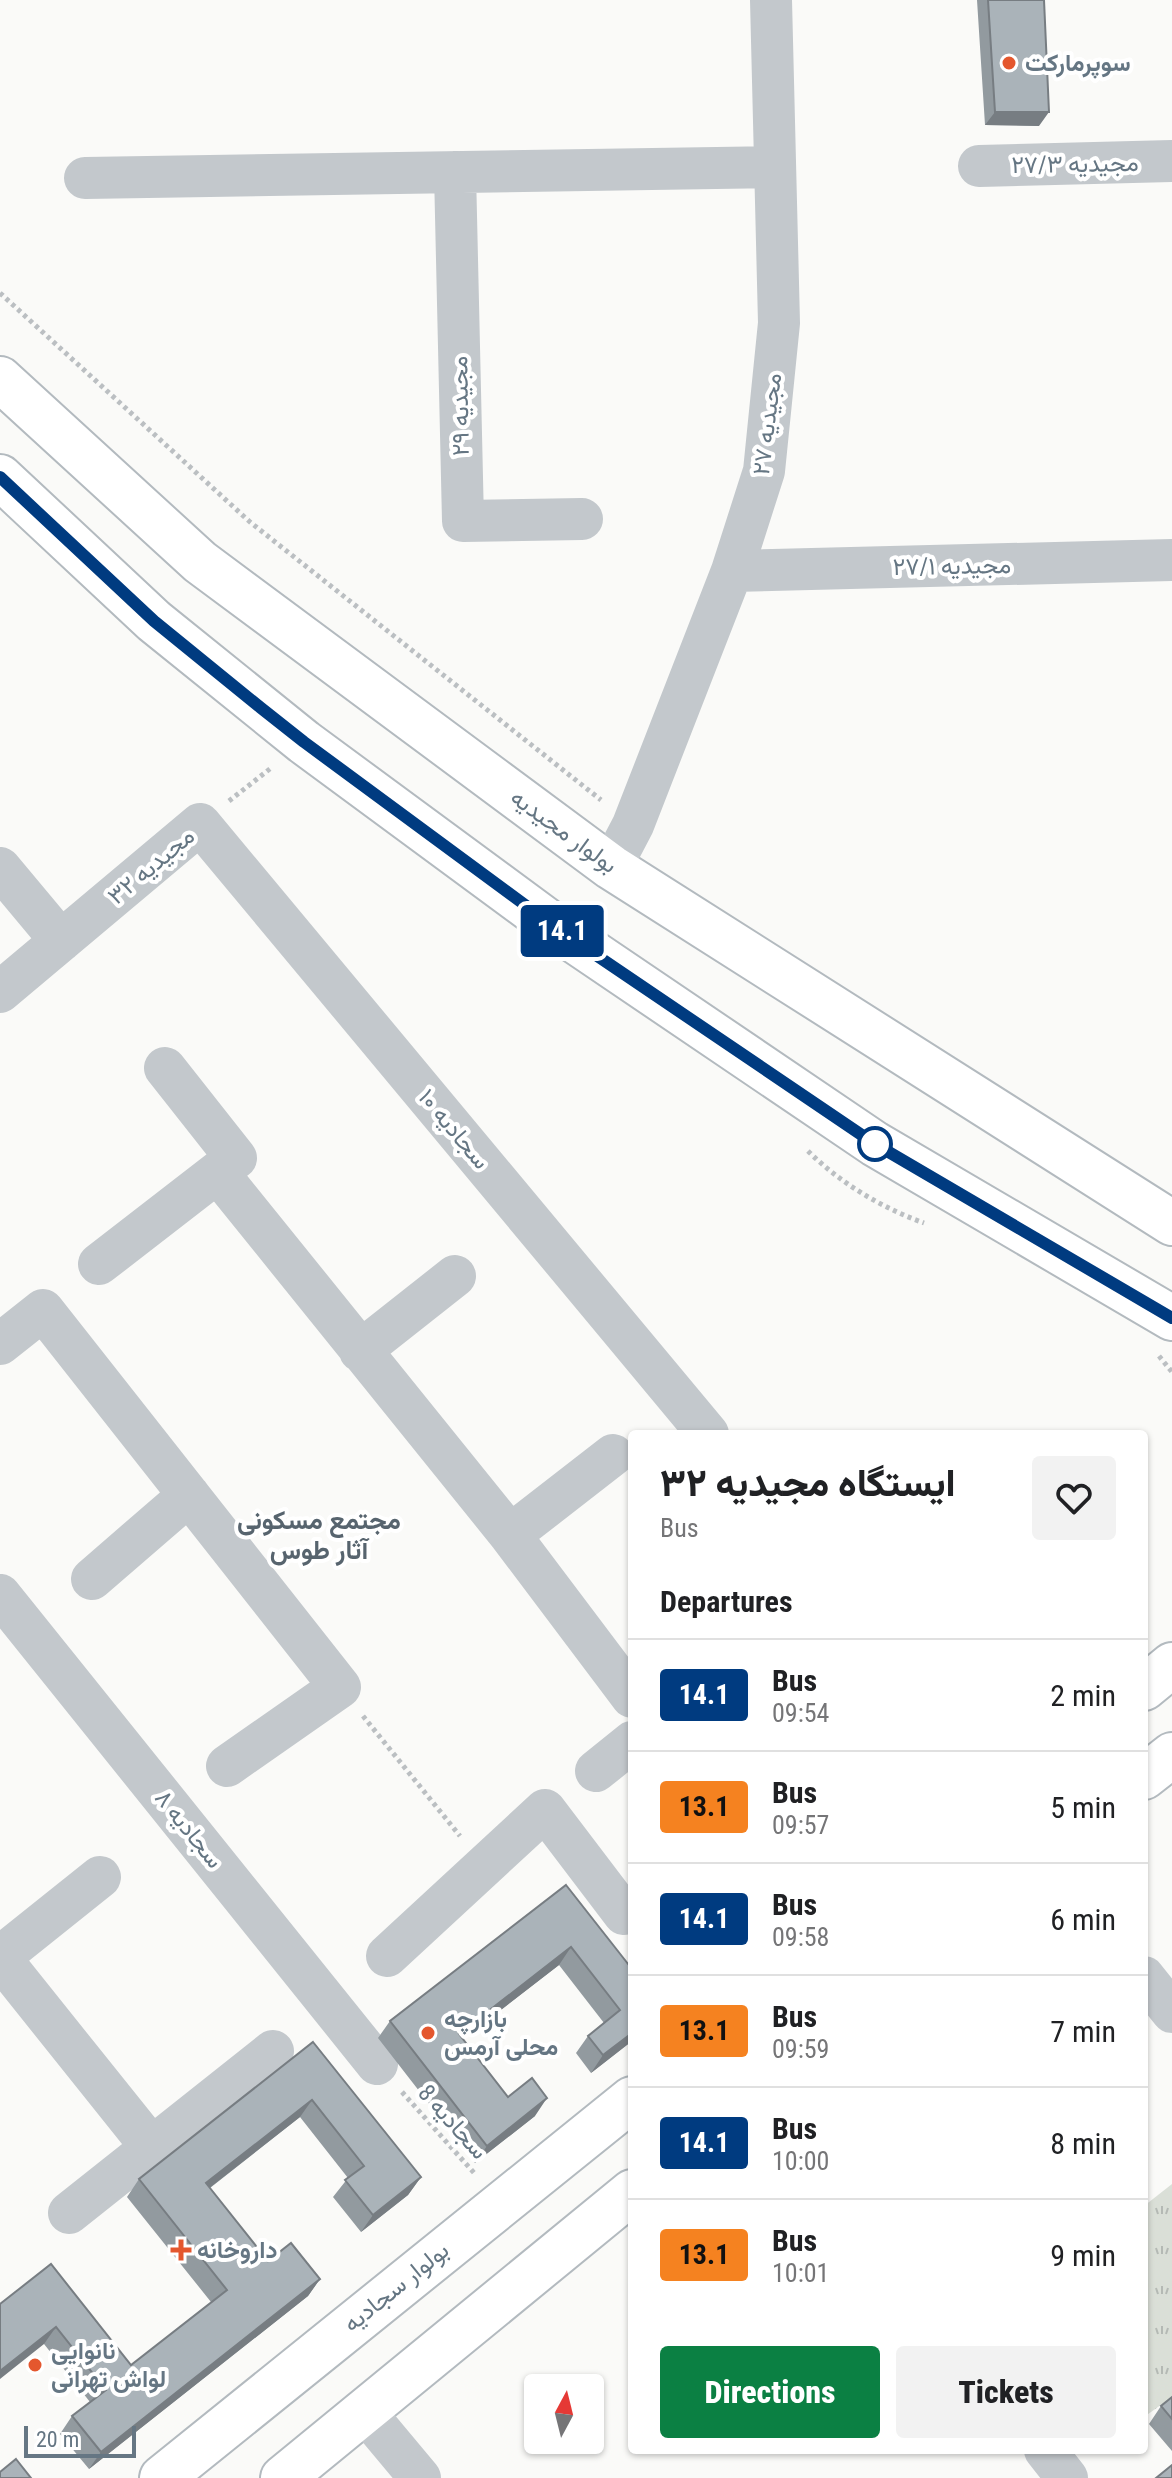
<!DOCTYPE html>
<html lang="en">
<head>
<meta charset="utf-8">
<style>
	body { margin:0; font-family:"Roboto Condensed",Vazirmatn,sans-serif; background:#f2f2f2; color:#202124; height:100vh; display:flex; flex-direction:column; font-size:30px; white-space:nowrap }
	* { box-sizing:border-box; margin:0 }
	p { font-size:26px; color:#757577 }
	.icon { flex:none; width:44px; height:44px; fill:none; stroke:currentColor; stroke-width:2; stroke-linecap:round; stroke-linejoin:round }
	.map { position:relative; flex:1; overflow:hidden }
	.side { position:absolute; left:628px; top:1430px; width:520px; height:1024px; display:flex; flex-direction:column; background:#fff; border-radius:8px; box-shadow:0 2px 6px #0004 }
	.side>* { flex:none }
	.badge { padding:0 16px; border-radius:6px; font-size:28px; line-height:52px }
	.needle { width:52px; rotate:7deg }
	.tools { position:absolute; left:524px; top:2374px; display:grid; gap:16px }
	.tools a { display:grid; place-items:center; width:80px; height:80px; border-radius:8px; background:#fff; box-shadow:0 2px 6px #0004; font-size:40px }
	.scale { position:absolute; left:24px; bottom:20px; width:112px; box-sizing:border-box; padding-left:8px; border:4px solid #657683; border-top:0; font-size:22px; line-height:28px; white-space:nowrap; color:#657683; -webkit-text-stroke:6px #fff; paint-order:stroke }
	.map>.badge { position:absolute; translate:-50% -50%; box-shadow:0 0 0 4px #fff }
	h2 { padding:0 32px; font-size:30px; line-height:72px }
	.round { display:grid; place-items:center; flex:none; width:84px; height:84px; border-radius:8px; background:#f2f2f2 }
	.overview { display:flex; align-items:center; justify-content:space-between; height:136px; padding:0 32px }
	h1 { font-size:38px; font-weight:800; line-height:60px }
	.button { display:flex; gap:16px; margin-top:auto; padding:16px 32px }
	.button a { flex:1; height:92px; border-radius:8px; background:#0b8043; color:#fff; font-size:32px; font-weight:800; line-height:92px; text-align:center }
	.button a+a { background:#f2f2f2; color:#202124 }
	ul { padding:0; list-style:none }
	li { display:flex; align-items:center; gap:24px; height:112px; padding:0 32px; border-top:2px solid #e0e0e0 }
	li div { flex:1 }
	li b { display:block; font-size:30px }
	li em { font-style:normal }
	li .badge { min-width:88px; font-weight:700; text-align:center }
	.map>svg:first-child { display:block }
</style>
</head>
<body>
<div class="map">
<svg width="1172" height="2478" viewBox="0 0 1172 2478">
	<defs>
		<pattern id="park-tufts" width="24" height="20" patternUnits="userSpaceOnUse" patternTransform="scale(2)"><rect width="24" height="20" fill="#dadfd7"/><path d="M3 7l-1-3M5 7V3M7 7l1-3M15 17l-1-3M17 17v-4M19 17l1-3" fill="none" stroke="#b4b9b4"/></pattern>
	</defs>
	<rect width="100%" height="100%" fill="#fafaf8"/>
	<path fill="url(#park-tufts)" d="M 1172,2184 L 1172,2397 L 1144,2417 L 1144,2206 Z"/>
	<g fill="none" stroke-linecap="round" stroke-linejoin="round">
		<defs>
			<path id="secondary" d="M 0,379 L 200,562 L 611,867 L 1172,1223
				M 0,477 L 154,621 L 304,742 L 559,930 L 875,1144 L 1172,1318
				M 1144,1688 L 1172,1665
				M 1144,1777 L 1172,1755
				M 162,2478 L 632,2099
				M 283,2478 L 632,2192"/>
		</defs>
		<use href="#secondary" stroke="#b3babf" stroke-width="48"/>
		<path stroke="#bbbfc2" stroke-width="5" stroke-dasharray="4 4" stroke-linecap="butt" d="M 0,293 L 250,522 L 601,800
			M 229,801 L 271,768
			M 808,1151 C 840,1183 882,1208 924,1223
			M 1159,1356 L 1172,1372
			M 363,1716 L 460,1836
			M 402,2092 L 475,2174"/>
		<path stroke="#c3c8cc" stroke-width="42" d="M 979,166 L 1172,161
			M 455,172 L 463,521 L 582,519
			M 85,178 L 773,167
			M 732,571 L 1172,560
			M 611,867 L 633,825 L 732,571 L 764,471 L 779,323 L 771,0
			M 0,868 L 61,941
			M 0,992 L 200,824 L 708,1434
			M 218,1173 L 510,1535 L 632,1697
			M 99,1264 L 236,1158 L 165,1068
			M 0,1344 L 43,1310 L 340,1687 L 227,1766
			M 360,1351 L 455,1276
			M 510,1535 L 613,1455
			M 92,1579 L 189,1495
			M 0,1595 L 377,2064
			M 596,1771 L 632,1742
			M 387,1956 L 545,1810 L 624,1914
			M 0,1957 L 100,1877
			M 0,1958 L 153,2149
			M 1144,1977 L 1172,2012
			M 69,2213 L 273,2051
			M 364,2411 L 420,2478
			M 1045,2450 L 1067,2478"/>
		<use href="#secondary" stroke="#fff" stroke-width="44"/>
	</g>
	<path fill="#929a9f" d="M 977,0 L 1044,0 L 1039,126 L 985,125 Z
		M 566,1885 L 632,1969 L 632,2041 L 591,2073 L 576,2053 L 588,2036 L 604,2023 L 559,1965 L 463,2039 L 508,2097 L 535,2116 L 475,2163 L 378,2038 L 390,2021 Z
		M 313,2042 L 421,2177 L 408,2195 L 361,2232 L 333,2197 L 348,2178 L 300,2117 L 210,2188 L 268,2261 L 320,2279 L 308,2296 L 89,2469 L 60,2434 L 72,2416 L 90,2402 L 44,2344 L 51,2264 L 131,2365 L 211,2302 L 127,2197 L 139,2179 Z
		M 1172,2397 L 1172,2451 L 1149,2424 L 1161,2406 Z"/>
	<path fill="#777d82" d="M 995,112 L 1049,112 L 1039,126 L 985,125 Z
		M 571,1947 L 559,1965 L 447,2052 L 459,2034 Z
		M 632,2033 L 632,2041 L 591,2073 L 603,2055 Z
		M 547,2098 L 535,2116 L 475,2163 L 487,2146 Z
		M 312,2100 L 300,2117 L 194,2200 L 206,2183 Z
		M 421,2177 L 408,2195 L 361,2232 L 373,2215 Z
		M 320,2279 L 308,2296 L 89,2469 L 101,2452 Z
		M 56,2327 L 44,2344 L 0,2379 L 0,2371 Z"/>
	<path fill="#aab3b9" stroke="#777d82" stroke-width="2" d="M 988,0 L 1044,0 L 1049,112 L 995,112 Z
		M 566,1885 L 632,1969 L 632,2033 L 603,2055 L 588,2036 L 620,2010 L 571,1947 L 459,2034 L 508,2097 L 532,2078 L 547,2098 L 487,2146 L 390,2021 Z
		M 313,2042 L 421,2177 L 373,2215 L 345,2180 L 364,2166 L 312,2100 L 206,2183 L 268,2261 L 291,2243 L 320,2279 L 101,2452 L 72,2416 L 106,2390 L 56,2327 L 0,2371 L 0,2304 L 51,2264 L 131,2365 L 227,2290 L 139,2179 Z
		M 1172,2397 L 1172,2419 L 1161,2406 Z
		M 16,2459 L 31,2478 L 0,2478 L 0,2472 Z
		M 1172,2465 L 1172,2478 L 1156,2478 Z"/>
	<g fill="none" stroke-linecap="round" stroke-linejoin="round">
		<defs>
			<path id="line" d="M 0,477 L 154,621 L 261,708 L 304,742 L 559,930 L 875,1144 L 1172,1318"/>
		</defs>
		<use href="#line" stroke="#fff" stroke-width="18"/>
		<use href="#line" stroke="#003b80" stroke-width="12"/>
	</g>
	<g fill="#e4572e" stroke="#fff" stroke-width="3">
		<circle cx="1009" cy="63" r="8"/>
		<circle cx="428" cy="2033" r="8"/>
		<path d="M177 2238h8v8h8v8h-8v8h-8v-8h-8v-8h8z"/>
		<circle cx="35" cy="2365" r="8"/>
	</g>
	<circle fill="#fff" stroke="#003b80" stroke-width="4" cx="875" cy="1144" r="16"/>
	<g text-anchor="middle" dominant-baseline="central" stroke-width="8" stroke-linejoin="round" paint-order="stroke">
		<g font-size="24" font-weight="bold" fill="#657683" stroke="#fff" text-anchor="start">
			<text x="1025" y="63">سوپرمارکت</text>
			<text x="444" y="2019">بازارچه<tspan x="444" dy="28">محلی آرمس</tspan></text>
			<text x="197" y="2250">داروخانه</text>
			<text x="51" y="2351">نانوایی<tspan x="51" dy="28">لواش تهرانی</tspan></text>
		</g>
		<g font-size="24" fill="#657683" stroke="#fff">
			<text transform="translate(1075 164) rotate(-1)">مجیدیه ۲۷/۳</text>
			<text transform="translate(460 406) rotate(-91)">مجیدیه ۲۹</text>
			<text transform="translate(767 424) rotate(-83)">مجیدیه ۲۷</text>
			<text transform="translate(952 566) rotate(-1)">مجیدیه ۲۷/۱</text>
			<text transform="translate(564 831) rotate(36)">بولوار مجیدیه</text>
			<text transform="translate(151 866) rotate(-40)">مجیدیه ۳۲</text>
			<text transform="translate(454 1129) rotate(50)">سجادیه ۱۰</text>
			<text transform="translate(189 1829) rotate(51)">سجادیه ۸</text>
			<text transform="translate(453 2122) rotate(48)">سجادیه 8</text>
			<text transform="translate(396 2287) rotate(-39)">بولوار سجادیه</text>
		</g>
		<g font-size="26" font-weight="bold" fill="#57646e" stroke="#fff">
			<text x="319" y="1520">مجتمع مسکونی<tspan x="319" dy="30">آثار طوس</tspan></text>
		</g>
	</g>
</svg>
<div class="tools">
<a><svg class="needle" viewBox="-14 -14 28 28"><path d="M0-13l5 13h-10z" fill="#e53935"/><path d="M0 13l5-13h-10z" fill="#757577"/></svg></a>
</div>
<div class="scale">20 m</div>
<b class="badge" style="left:562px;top:931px;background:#003b80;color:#fff">14.1</b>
<section class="side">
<div class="overview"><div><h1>ایستگاه مجیدیه ۳۲</h1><p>Bus</p></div><a class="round"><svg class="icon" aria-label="heart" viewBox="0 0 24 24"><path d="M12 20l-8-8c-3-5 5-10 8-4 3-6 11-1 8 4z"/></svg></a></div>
<h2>Departures</h2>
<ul>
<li><span class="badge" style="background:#003b80;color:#fff">14.1</span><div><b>Bus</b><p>09:54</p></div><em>2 min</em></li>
<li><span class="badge" style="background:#f58220;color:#111">13.1</span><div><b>Bus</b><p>09:57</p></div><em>5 min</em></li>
<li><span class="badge" style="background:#003b80;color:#fff">14.1</span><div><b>Bus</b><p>09:58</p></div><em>6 min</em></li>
<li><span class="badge" style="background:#f58220;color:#111">13.1</span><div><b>Bus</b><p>09:59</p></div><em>7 min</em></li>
<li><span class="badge" style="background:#003b80;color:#fff">14.1</span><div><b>Bus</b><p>10:00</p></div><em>8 min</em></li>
<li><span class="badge" style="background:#f58220;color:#111">13.1</span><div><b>Bus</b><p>10:01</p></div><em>9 min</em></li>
</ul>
<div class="button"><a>Directions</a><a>Tickets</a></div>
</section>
</div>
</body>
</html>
